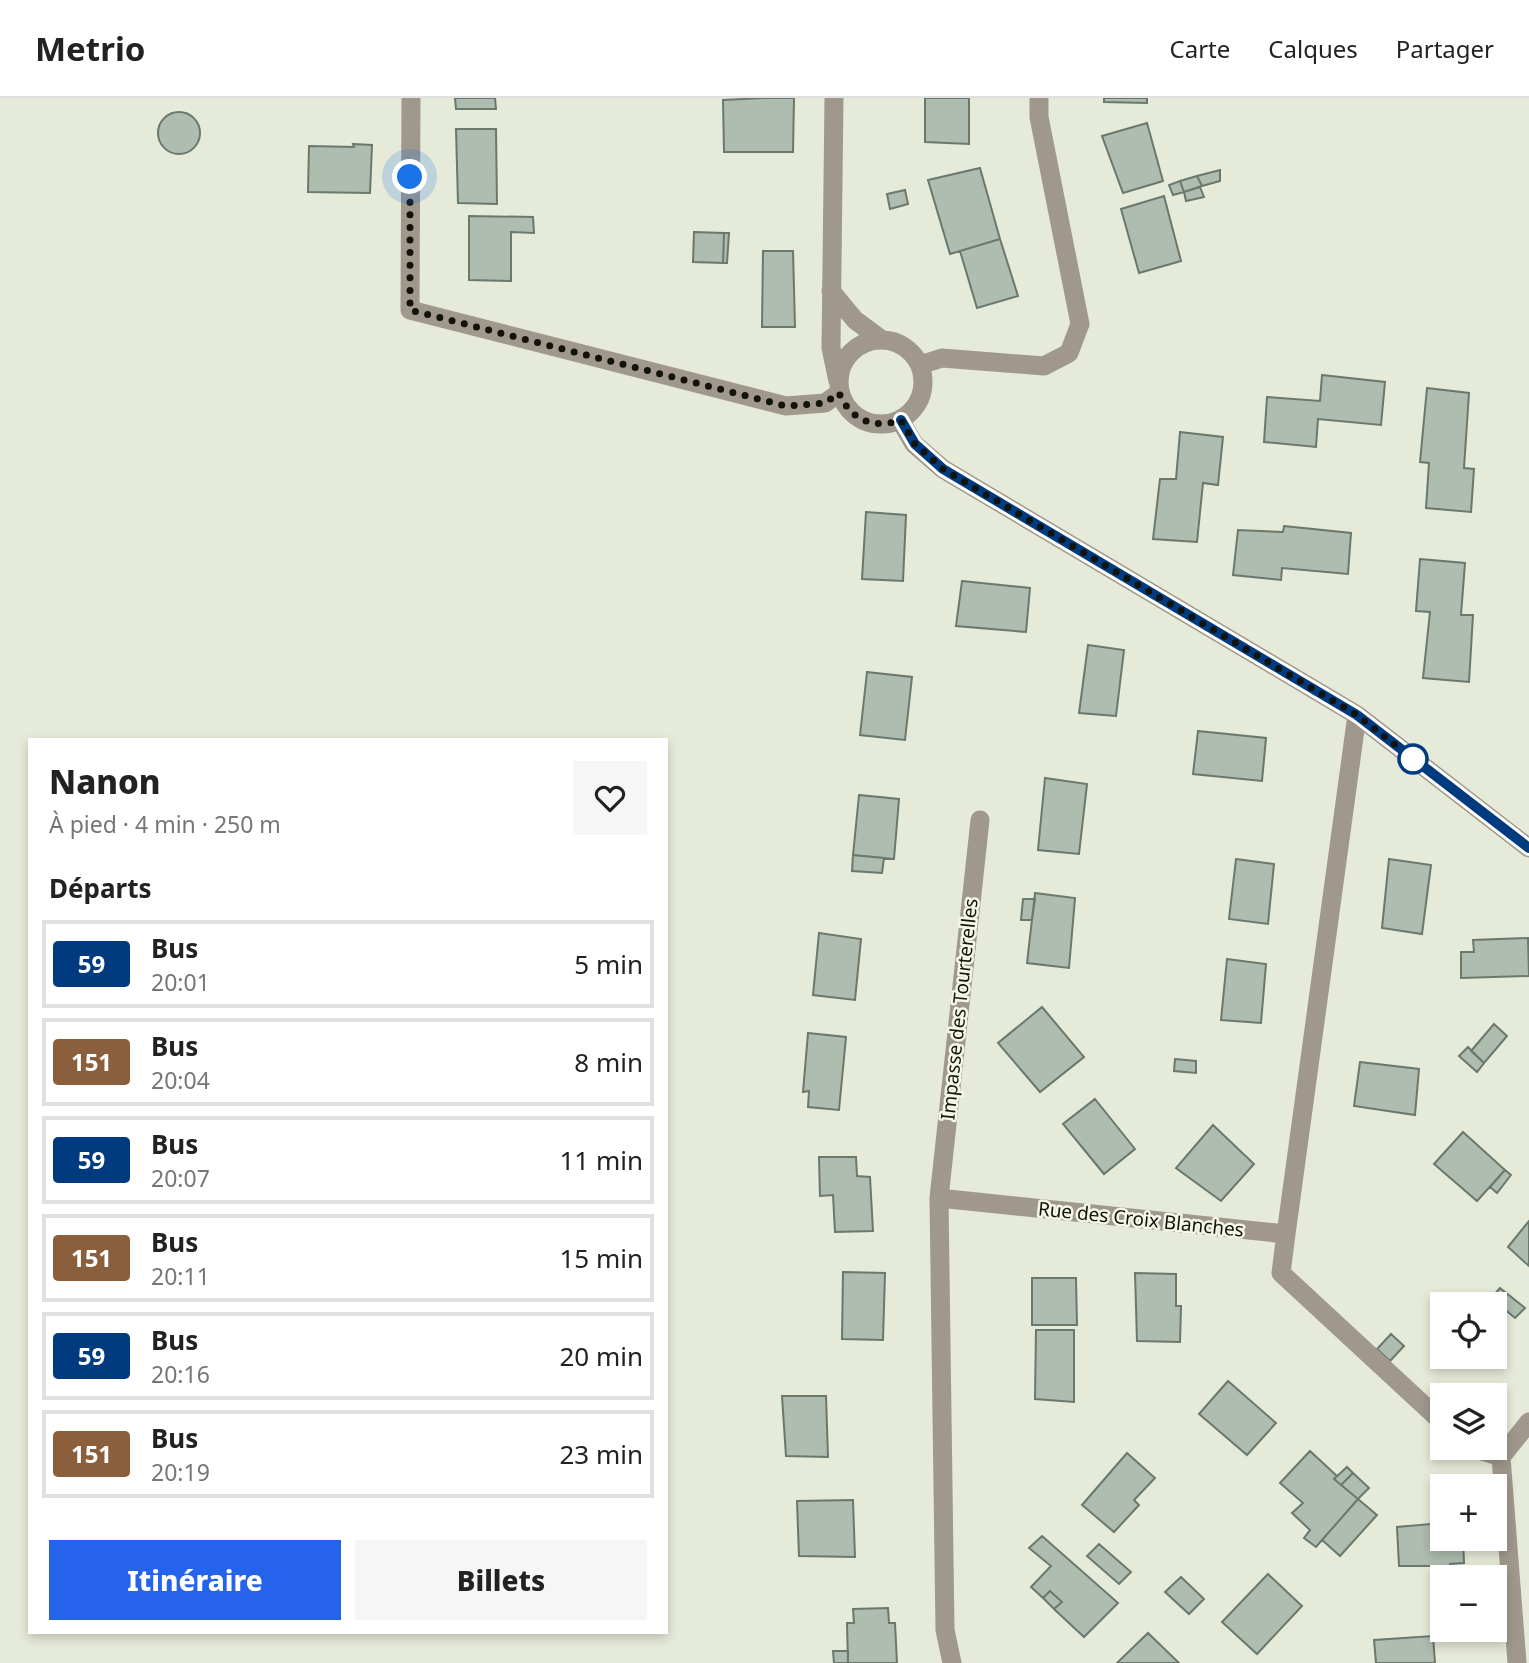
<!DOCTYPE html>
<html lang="fr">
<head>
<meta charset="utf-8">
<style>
	body { margin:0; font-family:"Noto Sans",sans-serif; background:#f6f6f6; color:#222; height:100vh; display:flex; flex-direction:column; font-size:26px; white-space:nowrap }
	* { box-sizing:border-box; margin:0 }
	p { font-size:23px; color:#767676 }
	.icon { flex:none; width:38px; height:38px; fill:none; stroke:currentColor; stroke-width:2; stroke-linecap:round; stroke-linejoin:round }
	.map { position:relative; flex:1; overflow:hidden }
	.side { position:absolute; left:28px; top:640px; width:640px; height:896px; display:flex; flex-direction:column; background:#fff; border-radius:0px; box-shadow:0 4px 10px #0003 }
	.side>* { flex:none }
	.badge { padding:0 14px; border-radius:5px; font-size:24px; line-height:46px }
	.controls { position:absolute; left:1430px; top:1194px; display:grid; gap:14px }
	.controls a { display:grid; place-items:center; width:77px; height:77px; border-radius:0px; background:#fff; box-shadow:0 4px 10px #0003; font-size:35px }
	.you { position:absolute; width:35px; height:35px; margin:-18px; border:5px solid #fff; border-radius:50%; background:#1a73e8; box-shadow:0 0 0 10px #1a73e833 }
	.map>.badge { position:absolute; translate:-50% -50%; box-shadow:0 0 0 4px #fff }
	h2 { padding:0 21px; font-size:26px; line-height:63px }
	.round { display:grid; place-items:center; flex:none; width:74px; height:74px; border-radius:0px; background:#f6f6f6 }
	.overview { display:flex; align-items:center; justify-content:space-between; height:119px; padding:0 21px }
	h1 { font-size:33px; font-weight:800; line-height:52px }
	.primary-button { display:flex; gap:14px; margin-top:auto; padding:14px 21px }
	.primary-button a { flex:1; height:80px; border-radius:0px; background:#2563eb; color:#fff; font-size:28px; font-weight:800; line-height:80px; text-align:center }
	.primary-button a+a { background:#f6f6f6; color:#222 }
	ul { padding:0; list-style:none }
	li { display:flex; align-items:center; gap:21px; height:88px; margin:0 14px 10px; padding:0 7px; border:4px solid #e0e0e0; border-radius:0px }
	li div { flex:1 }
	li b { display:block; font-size:26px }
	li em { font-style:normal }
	li .badge { min-width:77px; font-weight:700; text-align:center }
	header { display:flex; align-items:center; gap:42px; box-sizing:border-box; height:98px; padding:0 35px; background:#fff; border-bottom:2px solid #e0e0e0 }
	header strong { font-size:33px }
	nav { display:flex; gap:38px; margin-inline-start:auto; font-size:24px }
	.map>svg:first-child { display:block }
</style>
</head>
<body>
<header>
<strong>Metrio</strong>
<nav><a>Carte</a><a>Calques</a><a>Partager</a></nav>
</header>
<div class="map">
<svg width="1529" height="1565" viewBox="0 0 1529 1565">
	<rect width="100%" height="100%" fill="#e6ead8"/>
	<path fill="#aebdb0" stroke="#6a786d" stroke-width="2" d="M 455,0 L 495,0 L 496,11 L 456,11 Z
		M 766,0 L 794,0 L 793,54 L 724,54 L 723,2 Z
		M 925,0 L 969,0 L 969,46 L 925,44 Z
		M 1104,0 L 1147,0 L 1147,5 L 1104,4 Z
		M158 35a21 21 0 1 1 42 0a21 21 0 1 1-42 0Z
		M 1147,25 L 1163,83 L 1123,95 L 1102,38 Z
		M 456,31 L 496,31 L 497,106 L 458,105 Z
		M 353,46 L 372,47 L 370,95 L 308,94 L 309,48 L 354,49 Z
		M 980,70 L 1000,141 L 950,156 L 928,82 Z
		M 1220,72 L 1220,83 L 1202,88 L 1197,78 Z
		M 1197,78 L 1202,88 L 1184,94 L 1180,83 Z
		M 1180,83 L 1184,94 L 1173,97 L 1169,87 Z
		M 1200,89 L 1204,99 L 1186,103 L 1184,94 Z
		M 905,92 L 908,106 L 890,111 L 887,96 Z
		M 1164,98 L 1181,163 L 1139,175 L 1121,111 Z
		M 469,118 L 533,119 L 534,135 L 511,134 L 511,183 L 469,182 Z
		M 694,134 L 724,135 L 723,165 L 693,164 Z
		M 724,135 L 729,135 L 727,165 L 723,165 Z
		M 1000,141 L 1018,198 L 977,210 L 960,153 Z
		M 763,153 L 793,153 L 795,229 L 762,229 Z
		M 1322,277 L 1385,284 L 1381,327 L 1318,321 L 1316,349 L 1264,344 L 1267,299 L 1320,303 Z
		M 1427,290 L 1469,295 L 1464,370 L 1474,371 L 1471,414 L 1426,410 L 1429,365 L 1420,364 Z
		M 1180,334 L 1223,339 L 1218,387 L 1203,385 L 1197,444 L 1153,441 L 1160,381 L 1176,381 Z
		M 866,414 L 906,417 L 903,483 L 862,481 Z
		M 1284,428 L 1351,435 L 1348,476 L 1282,470 L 1281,482 L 1233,477 L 1238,432 L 1283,434 Z
		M 1420,461 L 1465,465 L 1461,517 L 1473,517 L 1469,584 L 1423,580 L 1430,514 L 1416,513 Z
		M 962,483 L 1030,490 L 1026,534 L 956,528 Z
		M 1088,547 L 1124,552 L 1116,618 L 1079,615 Z
		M 867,574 L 912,579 L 905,642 L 860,637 Z
		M 1198,633 L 1266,640 L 1262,683 L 1193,676 Z
		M 1045,680 L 1087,686 L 1079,756 L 1038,752 Z
		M 859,697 L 899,701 L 894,761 L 853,757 Z
		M 853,757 L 884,760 L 882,775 L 852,773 Z
		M 1236,761 L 1274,766 L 1268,826 L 1229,821 Z
		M 1389,761 L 1431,767 L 1422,836 L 1382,830 Z
		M 1035,795 L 1075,800 L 1069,870 L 1027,865 Z
		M 1023,801 L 1035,801 L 1032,822 L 1021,822 Z
		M 819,835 L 861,841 L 855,902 L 813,897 Z
		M 1528,840 L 1529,878 L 1461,880 L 1461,854 L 1474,854 L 1473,842 Z
		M 1227,861 L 1266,866 L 1261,925 L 1221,922 Z
		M 1042,909 L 1084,959 L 1040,994 L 998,945 Z
		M 1494,926 L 1507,938 L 1484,965 L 1471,953 Z
		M 808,935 L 846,939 L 839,1012 L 808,1009 L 809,993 L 803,994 Z
		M 1468,949 L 1484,965 L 1477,974 L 1459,958 Z
		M 1175,961 L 1196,963 L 1196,975 L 1174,973 Z
		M 1360,964 L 1419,971 L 1415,1017 L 1354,1008 Z
		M 1095,1001 L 1135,1051 L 1104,1076 L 1063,1026 Z
		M 1213,1027 L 1254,1066 L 1221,1103 L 1176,1070 Z
		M 1463,1034 L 1505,1072 L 1477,1103 L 1434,1066 Z
		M 819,1059 L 856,1059 L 857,1078 L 870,1079 L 873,1133 L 835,1134 L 833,1097 L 820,1098 Z
		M 1505,1072 L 1511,1077 L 1497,1095 L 1490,1089 Z
		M 1529,1123 L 1529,1168 L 1508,1149 Z
		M 843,1174 L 885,1175 L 883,1242 L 842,1241 Z
		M 1135,1175 L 1176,1176 L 1176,1208 L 1181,1208 L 1180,1244 L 1137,1243 Z
		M 1032,1180 L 1076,1180 L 1077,1227 L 1032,1227 Z
		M 1500,1190 L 1525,1210 L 1515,1220 L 1502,1209 L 1494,1216 L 1494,1206 L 1486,1206 Z
		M 1036,1232 L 1074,1232 L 1074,1304 L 1035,1301 Z
		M 1391,1236 L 1404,1248 L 1390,1263 L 1377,1251 Z
		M 1228,1283 L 1276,1325 L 1247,1357 L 1199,1316 Z
		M 782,1298 L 826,1298 L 828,1359 L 786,1358 Z
		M 1310,1353 L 1337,1378 L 1334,1381 L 1358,1401 L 1316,1449 L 1304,1440 L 1310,1432 L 1292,1415 L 1303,1405 L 1280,1385 Z
		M 1127,1355 L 1155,1380 L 1134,1402 L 1139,1407 L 1114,1434 L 1082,1407 Z
		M 1347,1369 L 1353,1375 L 1341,1387 L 1334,1381 Z
		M 1353,1375 L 1369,1390 L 1358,1401 L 1341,1387 Z
		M 1358,1401 L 1377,1417 L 1340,1458 L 1322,1442 Z
		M 853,1402 L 855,1459 L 799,1458 L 797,1403 Z
		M 1442,1425 L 1442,1440 L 1463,1440 L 1464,1465 L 1450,1466 L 1451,1477 L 1436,1477 L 1435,1468 L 1399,1468 L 1397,1429 Z
		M 1042,1438 L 1118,1505 L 1084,1539 L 1054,1511 L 1062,1504 L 1050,1493 L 1043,1500 L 1031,1489 L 1051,1468 L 1029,1450 Z
		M 1099,1446 L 1131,1474 L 1119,1486 L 1087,1458 Z
		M 1268,1476 L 1302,1508 L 1257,1556 L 1222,1524 Z
		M 1181,1479 L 1204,1501 L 1189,1516 L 1165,1494 Z
		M 1050,1493 L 1062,1504 L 1054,1511 L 1043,1500 Z
		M 888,1510 L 889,1525 L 895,1525 L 897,1565 L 848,1565 L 847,1525 L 854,1525 L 853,1511 Z
		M 1148,1535 L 1179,1565 L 1117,1565 Z
		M 1433,1538 L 1435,1565 L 1376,1565 L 1374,1542 Z
		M 833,1553 L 848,1553 L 848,1565 L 834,1565 Z"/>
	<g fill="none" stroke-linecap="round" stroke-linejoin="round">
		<path stroke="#a0988c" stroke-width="19" d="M 411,0 L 410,212 L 786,308 L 825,305 L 839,295
			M 834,0 L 831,250 L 838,283
			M 831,193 L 855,222 L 882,242
			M839 284a42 42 0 1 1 84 0a42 42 0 1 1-84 0Z
			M 920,267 L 942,260 L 1044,268 L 1069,255 L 1080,226 L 1039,19 L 1039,0
			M 900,322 L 914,346 L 943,371 L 1357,617 L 1529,750
			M 939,1100 L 980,722
			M 1286,1136 L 1281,1175 L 1442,1324
			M 1469,1349 L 1501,1359
			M 952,1565 L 945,1532 L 939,1100 L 1286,1136 L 1357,617
			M 1517,1565 L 1501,1359 L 1529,1324"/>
	</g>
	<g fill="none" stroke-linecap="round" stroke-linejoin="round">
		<defs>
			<path id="line" d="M 901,322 L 915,346 L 943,371 L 1357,617 L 1529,750"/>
		</defs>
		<use href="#line" stroke="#fff" stroke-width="16"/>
		<use href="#line" stroke="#003b80" stroke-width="10"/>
		<path stroke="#12130d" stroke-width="7" stroke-dasharray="0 12.6" d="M 410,79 L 410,212 L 786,308 L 825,305 L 839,295 C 850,321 873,332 901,322 L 915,346 L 943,371 L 1357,617 L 1421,667 L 1413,661"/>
	</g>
	<circle fill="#fff" stroke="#003b80" stroke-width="3.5" cx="1413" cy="661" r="14"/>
	<g text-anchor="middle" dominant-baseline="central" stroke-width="5" stroke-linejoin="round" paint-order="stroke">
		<g font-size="19" fill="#12130d" stroke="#f4f7e5">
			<text transform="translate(959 911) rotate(-84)">Impasse des Tourterelles</text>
			<text transform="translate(1141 1121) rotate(6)">Rue des Croix Blanches</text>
		</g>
	</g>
</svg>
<div class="controls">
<a><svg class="icon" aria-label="locate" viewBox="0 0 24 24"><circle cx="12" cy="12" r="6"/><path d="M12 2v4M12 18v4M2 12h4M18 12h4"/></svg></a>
<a><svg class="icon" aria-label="layers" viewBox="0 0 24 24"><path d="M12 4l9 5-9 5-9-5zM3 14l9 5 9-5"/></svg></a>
<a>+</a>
<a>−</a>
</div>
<div class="you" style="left:410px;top:79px"></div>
<section class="side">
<div class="overview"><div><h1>Nanon</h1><p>À pied · 4 min · 250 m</p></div><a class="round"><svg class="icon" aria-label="heart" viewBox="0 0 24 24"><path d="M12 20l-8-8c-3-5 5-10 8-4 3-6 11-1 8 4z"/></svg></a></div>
<h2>Départs</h2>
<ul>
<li><span class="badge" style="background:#003b80;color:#fff">59</span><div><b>Bus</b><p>20:01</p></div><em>5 min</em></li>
<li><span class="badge" style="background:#8b5e3c;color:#fff">151</span><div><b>Bus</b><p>20:04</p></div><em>8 min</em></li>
<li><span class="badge" style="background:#003b80;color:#fff">59</span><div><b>Bus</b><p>20:07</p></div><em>11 min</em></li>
<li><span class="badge" style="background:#8b5e3c;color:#fff">151</span><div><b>Bus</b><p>20:11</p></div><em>15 min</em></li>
<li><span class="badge" style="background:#003b80;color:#fff">59</span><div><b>Bus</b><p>20:16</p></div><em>20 min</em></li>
<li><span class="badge" style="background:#8b5e3c;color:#fff">151</span><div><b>Bus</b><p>20:19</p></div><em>23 min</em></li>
</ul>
<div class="primary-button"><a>Itinéraire</a><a>Billets</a></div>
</section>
</div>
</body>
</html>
